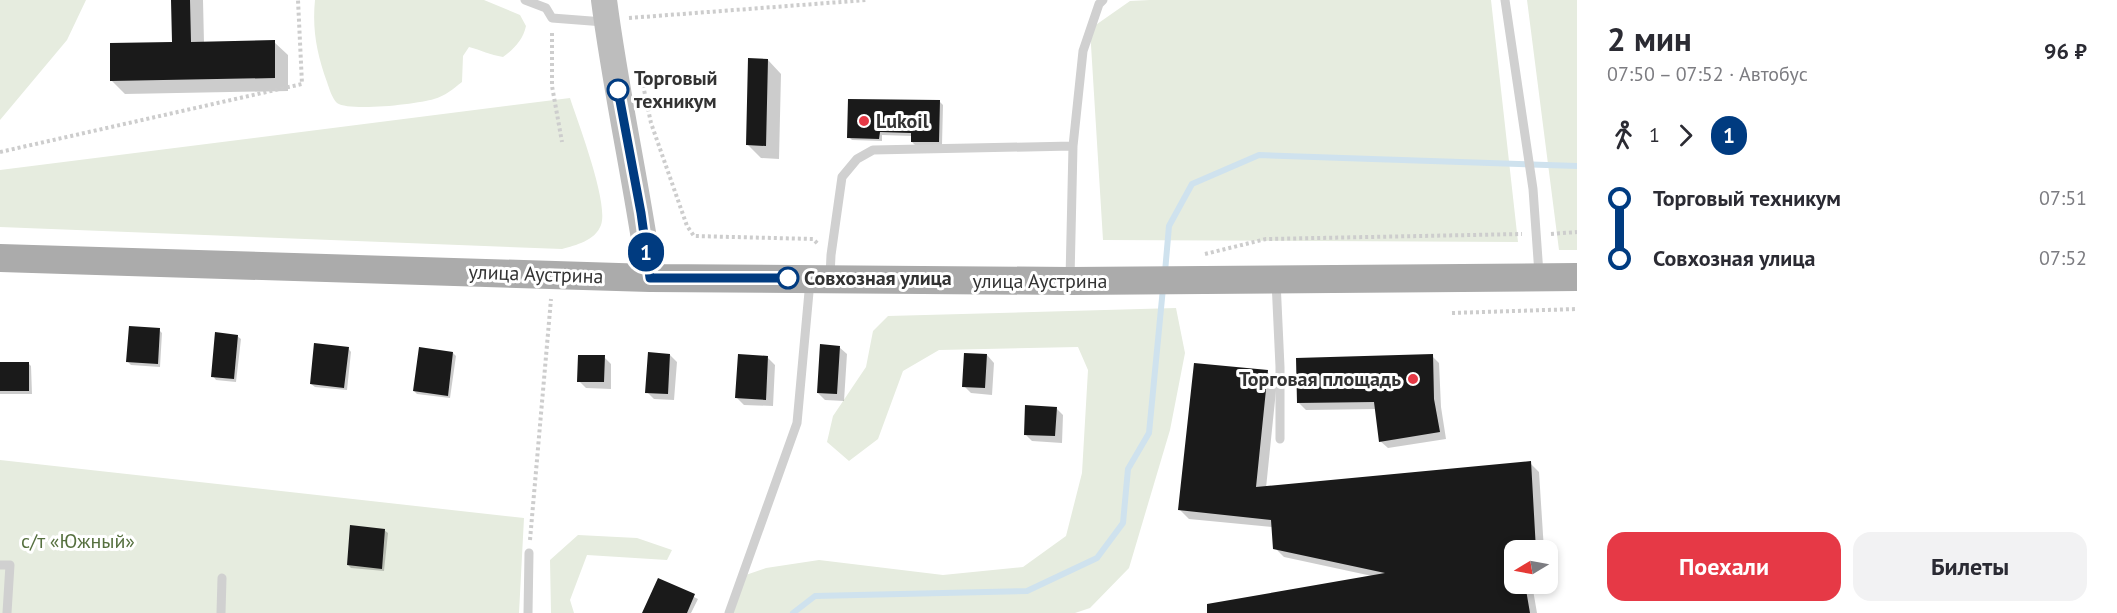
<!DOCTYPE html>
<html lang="ru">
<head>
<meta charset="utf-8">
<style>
	body { margin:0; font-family:"PT Sans",sans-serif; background:#f2f2f3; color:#2b2b33; height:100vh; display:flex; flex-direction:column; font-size:22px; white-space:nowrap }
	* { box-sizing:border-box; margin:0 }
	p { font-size:20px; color:#7c7c81 }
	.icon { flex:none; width:33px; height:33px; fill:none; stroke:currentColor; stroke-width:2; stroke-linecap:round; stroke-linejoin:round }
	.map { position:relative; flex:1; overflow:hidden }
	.details { display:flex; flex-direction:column; background:#fff; width:540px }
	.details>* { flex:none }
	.badge { padding:0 12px; border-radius:20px; font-size:21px; line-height:39px }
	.needle { width:39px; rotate:260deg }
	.fabs { position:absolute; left:1504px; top:540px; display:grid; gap:12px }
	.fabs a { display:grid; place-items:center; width:54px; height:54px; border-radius:12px; background:#fff; box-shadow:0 3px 9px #0003; font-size:30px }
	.map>.badge { position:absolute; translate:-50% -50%; box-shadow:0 0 0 3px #fff }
	.legs { display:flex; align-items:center; gap:9px; height:66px; padding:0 30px; font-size:20px }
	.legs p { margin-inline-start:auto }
	.summary { display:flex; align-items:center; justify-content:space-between; height:102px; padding:0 30px }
	h1 { font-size:33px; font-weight:600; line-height:45px }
	.button { display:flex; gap:12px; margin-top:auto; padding:12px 30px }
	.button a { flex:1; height:69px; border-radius:18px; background:#e63946; color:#fff; font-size:24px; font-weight:600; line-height:69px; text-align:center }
	.button a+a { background:#f2f2f3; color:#2b2b33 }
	ul { padding:0 30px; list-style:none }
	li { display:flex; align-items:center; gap:21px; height:60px; font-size:22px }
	li i { display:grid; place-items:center; width:9px; height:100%; margin:0 8px; background:currentColor }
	li i::after { content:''; width:15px; height:15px; margin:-8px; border:4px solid; border-radius:50%; background:#fff }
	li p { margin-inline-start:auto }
	li:first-child i { background:linear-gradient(#0000 50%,currentColor 0) }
	li:last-child i { background:linear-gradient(currentColor 50%,#0000 0) }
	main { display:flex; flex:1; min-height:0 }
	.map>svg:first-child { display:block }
</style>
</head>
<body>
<main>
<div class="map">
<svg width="1577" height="613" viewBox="0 0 1577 613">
	<rect width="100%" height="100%" fill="#fff"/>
	<path fill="#e6ecdf" d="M 0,0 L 86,0 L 67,40 L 0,120 Z
		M 315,0 L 484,0 L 520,15 L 526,26 C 523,40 514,49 503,57 C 490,55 481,50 469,47 L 463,56 L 462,82 C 453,89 445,96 434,99 C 418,104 350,112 337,103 C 332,98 329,88 327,82 C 317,54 312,30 315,0 Z
		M 1150,0 L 1491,0 L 1518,242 L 1103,240 L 1090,29 L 1130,1 Z
		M 1527,0 L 1577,0 L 1577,250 L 1559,250 Z
		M 570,98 C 578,123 609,203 601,225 C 595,241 576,245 562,249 L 0,227 L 0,170 Z
		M 1176,308 L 1185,353 L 1170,430 L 1129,568 L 1090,608 L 1075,613 L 733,613 L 737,578 L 766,568 L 819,560 L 943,575 L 1023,567 L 1066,536 L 1082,473 L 1088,370 L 1078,347 L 939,350 L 903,371 L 878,439 L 849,461 L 827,442 L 833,416 L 866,367 L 873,331 L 888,316 Z
		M 0,460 L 524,518 L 519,613 L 0,613 Z
		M 578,535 L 637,538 L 672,550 L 667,560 L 587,555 L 570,600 L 574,613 L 551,613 L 550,560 Z"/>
	<path fill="#0003" d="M 173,0 L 203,0 L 204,43 L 274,42 L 288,55 L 288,91 L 125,94 L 111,80 L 173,43 Z
		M 768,60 L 781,74 L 779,159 L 761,158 L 747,144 Z
		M 939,101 L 943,105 L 942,145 L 915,145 L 912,142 L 912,136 L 882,135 L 882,141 L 852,140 L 849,137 Z
		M 159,330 L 162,333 L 160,367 L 131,365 L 128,362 Z
		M 237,336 L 241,339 L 236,382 L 216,380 L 213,376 Z
		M 839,347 L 847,354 L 844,401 L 825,400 L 818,393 Z
		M 348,348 L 351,352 L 347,390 L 315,387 L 311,384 Z
		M 453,353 L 456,356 L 450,398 L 417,394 L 414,391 Z
		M 670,355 L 677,362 L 674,400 L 654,399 L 647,392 Z
		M 987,355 L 994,363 L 992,395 L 971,393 L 964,386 Z
		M 1432,356 L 1439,363 L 1441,407 L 1446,439 L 1388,448 L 1380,441 L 1376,409 L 1306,410 L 1299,403 Z
		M 604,357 L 611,364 L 611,389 L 586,388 L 579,381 Z
		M 768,358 L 775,365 L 773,406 L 744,405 L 737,398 Z
		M 0,363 L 28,363 L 31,366 L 32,394 L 0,394 Z
		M 1267,372 L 1277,381 L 1266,488 L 1530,463 L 1539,472 L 1544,550 L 1515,550 L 1515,584 L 1532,584 L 1537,613 L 1225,613 L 1372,576 L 1284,557 L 1275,548 L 1273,527 L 1189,519 L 1180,510 Z
		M 1056,408 L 1063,415 L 1062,443 L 1032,441 L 1025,434 Z
		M 384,530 L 388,533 L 384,571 L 351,568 L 348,565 Z
		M 659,580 L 698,599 L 691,613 L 644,613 Z"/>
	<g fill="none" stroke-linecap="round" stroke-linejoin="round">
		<path stroke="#cfe2ee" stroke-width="6" d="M 1165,272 L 1169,226 L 1192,184 L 1259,155 L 1577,166
			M 793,613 L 815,596 L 1027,591 L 1097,558 L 1123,523 L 1128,469 L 1149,433 L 1163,288"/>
	</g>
	<path fill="#1a1a1a" d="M 171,0 L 190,0 L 191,42 L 275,40 L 275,78 L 110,81 L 110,43 L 172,42 Z
		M 748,58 L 768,59 L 766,146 L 746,145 Z
		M 848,99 L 940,100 L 939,142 L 911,142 L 911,133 L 880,132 L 879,139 L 847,138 Z
		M 129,326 L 160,328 L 158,364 L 126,362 Z
		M 215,332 L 238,335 L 234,379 L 211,377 Z
		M 314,343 L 349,347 L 344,388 L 310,384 Z
		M 820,344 L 840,346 L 837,394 L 817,393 Z
		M 419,347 L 453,352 L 448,396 L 413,391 Z
		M 648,352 L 670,354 L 668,394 L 645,393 Z
		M 964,353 L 987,354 L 985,388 L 962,387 Z
		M 738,354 L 768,356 L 766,400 L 735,398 Z
		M 1433,354 L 1434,399 L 1440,432 L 1379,442 L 1374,402 L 1297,403 L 1296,358 Z
		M 578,355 L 605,355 L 604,382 L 577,382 Z
		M 0,362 L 29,362 L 29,391 L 0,391 Z
		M 1194,363 L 1268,370 L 1256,487 L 1531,461 L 1536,550 L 1515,550 L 1515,584 L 1525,584 L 1530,613 L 1207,613 L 1207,604 L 1385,573 L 1273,549 L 1271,520 L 1178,510 Z
		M 1025,405 L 1057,407 L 1055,436 L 1024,435 Z
		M 350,525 L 385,529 L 382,569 L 347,565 Z
		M 658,578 L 695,594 L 687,613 L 642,613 Z"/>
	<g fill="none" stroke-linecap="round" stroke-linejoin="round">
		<path stroke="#cdcdcd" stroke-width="4" stroke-dasharray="3 3" stroke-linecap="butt" d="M 629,18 L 867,0
			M 552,33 L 552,86 L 562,142
			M 643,85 L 651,123 L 687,226 L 694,236 L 813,239 L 818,244
			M 0,152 L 302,84 L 298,0
			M 1551,234 L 1577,232
			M 1205,254 L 1266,239 L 1522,234
			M 1452,313 L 1577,309
			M 530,540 L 551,299"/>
		<path stroke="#d0d0d0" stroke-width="9" d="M 525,0 L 546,8 L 552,18 L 604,22
			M 1505,0 L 1533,189 L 1539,274
			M 1073,146 L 1083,51 L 1099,4 L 1103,0
			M 830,277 L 831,255 L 842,177 L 857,159 L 873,150 L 1073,146 L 1070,279
			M 1276,281 L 1280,367 L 1280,439
			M 0,565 L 10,565 L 7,613
			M 221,613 L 222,578
			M 528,613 L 529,553
			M 729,613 L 797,423 L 810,281"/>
		<path stroke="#bdbdbd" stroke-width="26" d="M 604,0 C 616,93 637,185 650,278"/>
		<path stroke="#ababab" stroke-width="28" d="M 0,258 L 650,278 L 1070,281 L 1577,277"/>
	</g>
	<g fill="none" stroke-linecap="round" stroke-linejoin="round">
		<defs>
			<path id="line-1" d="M 618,90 L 641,213 L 650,278 L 788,278"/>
		</defs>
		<use href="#line-1" stroke="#fff" stroke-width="14"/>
		<use href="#line-1" stroke="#003b80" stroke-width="9"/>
	</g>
	<g fill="#fff" stroke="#003b80" stroke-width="3">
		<circle cx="618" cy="90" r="10"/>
		<circle cx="788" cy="278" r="10"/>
	</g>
	<g fill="#e63946" stroke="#fff" stroke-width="2">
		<circle cx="864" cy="121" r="6"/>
		<circle cx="1413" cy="379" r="6"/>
	</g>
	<g text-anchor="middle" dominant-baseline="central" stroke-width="6" stroke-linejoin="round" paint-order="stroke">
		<g font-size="20" font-weight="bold" fill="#333" stroke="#fff" text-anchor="start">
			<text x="634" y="78">Торговый<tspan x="634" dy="23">техникум</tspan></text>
			<text x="804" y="278">Совхозная улица</text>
		</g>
		<g font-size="20" font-weight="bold" fill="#333" stroke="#fff" text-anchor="start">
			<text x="876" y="121">Lukoil</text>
			<text x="1401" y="379" text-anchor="end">Торговая площадь</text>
		</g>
		<g font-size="20" fill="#333" stroke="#fff">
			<text transform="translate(536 274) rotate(2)">улица Аустрина</text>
			<text x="1040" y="281">улица Аустрина</text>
		</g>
		<g font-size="20" fill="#56703f" stroke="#fff">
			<text x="78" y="541">с/т «Южный»</text>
		</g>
	</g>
</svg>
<div class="fabs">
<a><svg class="needle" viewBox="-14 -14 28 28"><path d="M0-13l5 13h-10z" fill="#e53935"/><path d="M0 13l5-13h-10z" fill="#7c7c81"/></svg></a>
</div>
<b class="badge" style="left:646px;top:252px;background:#003b80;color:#fff">1</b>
</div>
<section class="details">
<div class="summary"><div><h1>2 мин</h1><p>07:50 – 07:52 · Автобус</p></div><b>96 ₽</b></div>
<div class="legs"><svg class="icon" aria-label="walk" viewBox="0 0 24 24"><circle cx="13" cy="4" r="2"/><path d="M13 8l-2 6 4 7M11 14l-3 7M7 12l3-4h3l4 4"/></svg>1<svg class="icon" aria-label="forward" viewBox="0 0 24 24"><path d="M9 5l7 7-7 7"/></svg><b class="badge" style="background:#003b80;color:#fff">1</b></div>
<ul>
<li><i style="color:#003b80"></i><b>Торговый техникум</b><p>07:51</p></li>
<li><i style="color:#003b80"></i><b>Совхозная улица</b><p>07:52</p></li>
</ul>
<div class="button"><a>Поехали</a><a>Билеты</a></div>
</section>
</main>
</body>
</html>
